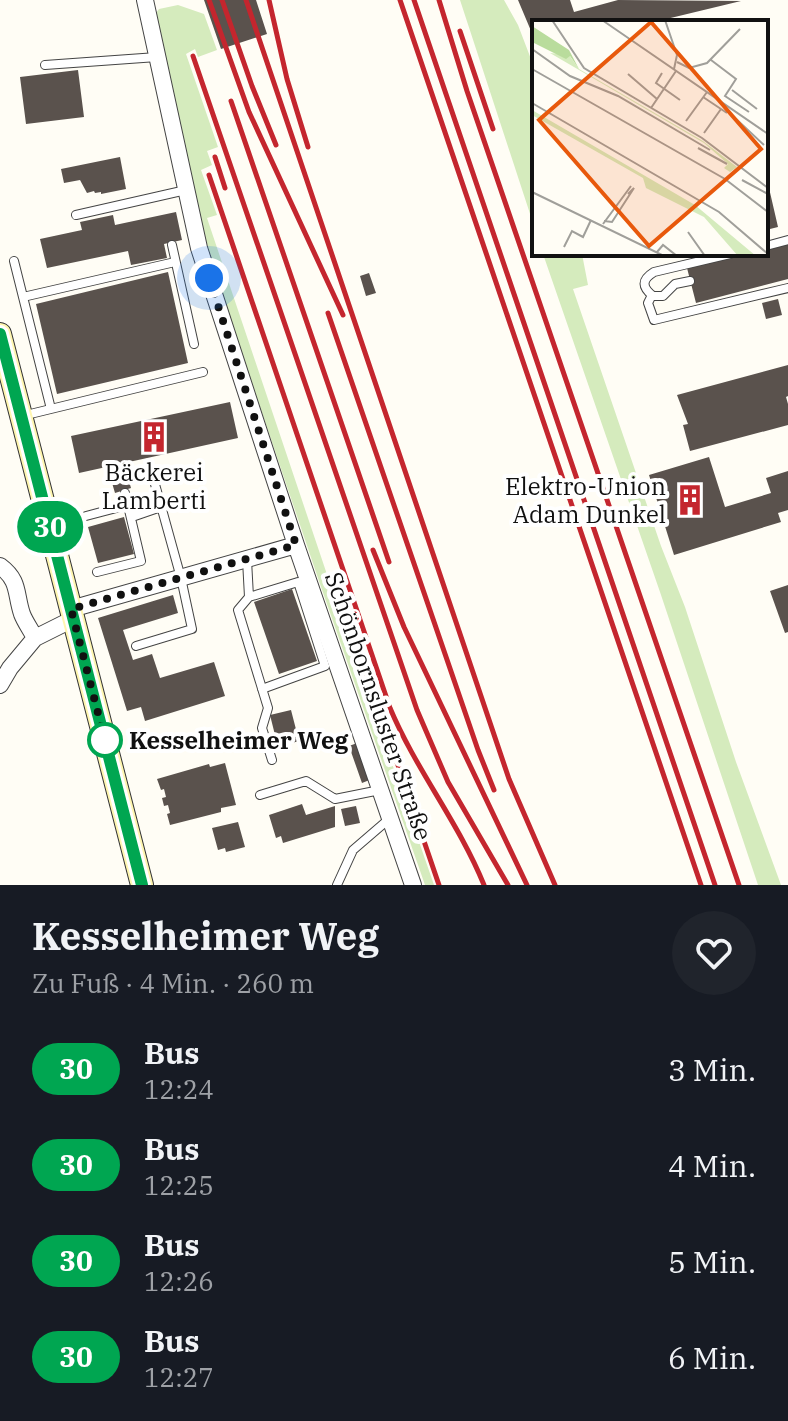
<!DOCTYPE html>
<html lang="de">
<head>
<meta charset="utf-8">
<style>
	body { margin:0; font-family:"IBM Plex Serif",serif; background:#20242c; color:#f1f3f6; height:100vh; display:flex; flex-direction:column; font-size:30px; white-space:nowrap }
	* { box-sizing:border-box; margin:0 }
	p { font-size:26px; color:#9ea1a6 }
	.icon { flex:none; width:44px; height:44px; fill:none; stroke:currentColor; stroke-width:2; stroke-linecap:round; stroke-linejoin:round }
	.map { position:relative; height:885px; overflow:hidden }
	.side { display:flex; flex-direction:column; background:#171b24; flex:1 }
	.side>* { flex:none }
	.badge { padding:0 16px; border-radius:26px; font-size:28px; line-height:52px }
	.you { position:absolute; width:40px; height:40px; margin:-20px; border:6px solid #fff; border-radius:50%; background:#1a73e8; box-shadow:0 0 0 12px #1a73e833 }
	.map>.badge { position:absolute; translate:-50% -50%; box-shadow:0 0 0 4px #fff }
	.round { display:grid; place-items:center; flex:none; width:84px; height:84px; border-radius:42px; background:#20242c }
	.overview { display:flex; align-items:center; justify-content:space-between; height:136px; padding:0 32px }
	h1 { font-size:38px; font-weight:700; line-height:60px }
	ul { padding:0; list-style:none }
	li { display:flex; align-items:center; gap:24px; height:96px; padding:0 32px }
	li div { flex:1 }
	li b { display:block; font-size:30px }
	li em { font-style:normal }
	li .badge { min-width:88px; font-weight:700; text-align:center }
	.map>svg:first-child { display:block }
</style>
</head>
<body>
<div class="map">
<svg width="788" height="885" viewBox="0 0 788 885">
	<rect width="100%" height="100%" fill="#fffdf5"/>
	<path fill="#d5ebbd" d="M 460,0 L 504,0 L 518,25 L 534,67 L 534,226 Z
		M 178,5 L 204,14 L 217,50 L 198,57 L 195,49 L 186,54 L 218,147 L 207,151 L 212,165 L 201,170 L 217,215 L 207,218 L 343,622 L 434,885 L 425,885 L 320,584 L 233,327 L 204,234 L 156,13 L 159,9 Z
		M 543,254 L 582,254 L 588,285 L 573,289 L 661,546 L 685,607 L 736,762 L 781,885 L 758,885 L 660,592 Z"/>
	<path fill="#5a524d" d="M 204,0 L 256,0 L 267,34 L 221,49 Z
		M 518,0 L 570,0 L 574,12 L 618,0 L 741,1 L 654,22 L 534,22 L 534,38 Z
		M 78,70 L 84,117 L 26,124 L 20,77 Z
		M 120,157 L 126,189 L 101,194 L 101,192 L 95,193 L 94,191 L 87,193 L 80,180 L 64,183 L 61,169 Z
		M 766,175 L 778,227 L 766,230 Z
		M 176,212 L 182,240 L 164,244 L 167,258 L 131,265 L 128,251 L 47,268 L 40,239 L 82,230 L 80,222 L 113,215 L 115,225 Z
		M 788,243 L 788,279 L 696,303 L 687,268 L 743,254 L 766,254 L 766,248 Z
		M 168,272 L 188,363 L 57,394 L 36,304 Z
		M 369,273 L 376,293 L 366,296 L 360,276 Z
		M 778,299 L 782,315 L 766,319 L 762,303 Z
		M 788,365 L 788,396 L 786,397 L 788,404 L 788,425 L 690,451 L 683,425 L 688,424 L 677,395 Z
		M 230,402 L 238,438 L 79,473 L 71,436 Z
		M 709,457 L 725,507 L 771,493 L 766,478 L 788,471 L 788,510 L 778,513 L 781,522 L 674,555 L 649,475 Z
		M 126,471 L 131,488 L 115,493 L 110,476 Z
		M 124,517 L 134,554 L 98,563 L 88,527 Z
		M 788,585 L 788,632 L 785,633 L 770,591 Z
		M 292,589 L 317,661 L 279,674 L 254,602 Z
		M 173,595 L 178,613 L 123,630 L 133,660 L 152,654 L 160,678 L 214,662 L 225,696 L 145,721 L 141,707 L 127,711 L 98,618 Z
		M 291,710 L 299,741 L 281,746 L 278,734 L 275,735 L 270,715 Z
		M 360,742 L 372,779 L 362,783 L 349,746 Z
		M 225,763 L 236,805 L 221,808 L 221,812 L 170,825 L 167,814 L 170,813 L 168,805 L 164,806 L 162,798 L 166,797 L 164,789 L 161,790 L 157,779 L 209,764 L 210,767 Z
		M 302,804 L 306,815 L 335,806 L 335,827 L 283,843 L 281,836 L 276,838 L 269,815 Z
		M 356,806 L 360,823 L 345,826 L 341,809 Z
		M 238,822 L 245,847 L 226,852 L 225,848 L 218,850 L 212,828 Z"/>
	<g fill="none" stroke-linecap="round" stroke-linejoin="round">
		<defs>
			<path id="lane" d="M 45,65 L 157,57
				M 76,215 L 186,190
				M 172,245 L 194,344
				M 766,246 L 788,240
				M 14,261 L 51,409
				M 690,281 L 675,284 L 663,296 L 653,296 C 642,287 641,280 654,272 L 730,254
				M 652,295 L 648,303 L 654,320 L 788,288
				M 23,297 L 175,262
				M 22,416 L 203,372
				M 86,516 L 128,505
				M 132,517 L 161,507
				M 247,560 L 249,597 L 238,610 L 268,708 L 262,728 L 272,760
				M 97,572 L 141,561 L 125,493
				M 249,597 L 298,582 L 325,666 L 262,689
				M 136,646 L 192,629 L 181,578 L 153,477
				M 260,795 L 306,781 L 335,799 L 380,790
				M 337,885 L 353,850 L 389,819"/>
			<path id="street" d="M 145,0 L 199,248 L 296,545 L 413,885
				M 0,566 C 20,581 15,593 22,614 C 25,622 31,630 35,638
				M 71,609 L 296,545
				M 0,685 L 10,668 L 35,638 L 73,619"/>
			<path id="secondary" d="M 0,334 L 142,885"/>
		</defs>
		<use href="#lane" stroke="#444" stroke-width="10"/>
		<use href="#street" stroke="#444" stroke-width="18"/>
		<use href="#secondary" stroke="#333" stroke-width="24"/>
		<use href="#lane" stroke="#fff" stroke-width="8"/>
		<use href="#street" stroke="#fff" stroke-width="16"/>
		<use href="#secondary" stroke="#fff6b0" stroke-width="22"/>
		<path stroke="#c4262e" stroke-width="5" d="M 209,0 L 249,112 L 343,315
			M 222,0 L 252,86 L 276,145
			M 246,0 L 509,779 L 555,885
			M 269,0 L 287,79 L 308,147
			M 400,0 L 701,885
			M 414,0 L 715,885
			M 439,0 L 467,91 L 739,885
			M 460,31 L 493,129
			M 193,56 L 417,710 L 448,782 L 508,885
			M 231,101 L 389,562
			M 215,157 L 225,188
			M 209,175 L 390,708 C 416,770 459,823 484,885
			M 328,313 L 478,750 L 494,790
			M 373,550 L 404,627 L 527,885
			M 347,616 L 439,885"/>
	</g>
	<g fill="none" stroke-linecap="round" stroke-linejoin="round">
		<defs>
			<path id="line" d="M 0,334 L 142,885"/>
		</defs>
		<use href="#line" stroke="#fff" stroke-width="18"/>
		<use href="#line" stroke="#00a651" stroke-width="12"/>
		<path stroke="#111" stroke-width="8" stroke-dasharray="0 14.4" d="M 105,740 L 71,609 L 296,545 L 209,278"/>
	</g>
	<defs>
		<symbol id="building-bare" viewBox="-9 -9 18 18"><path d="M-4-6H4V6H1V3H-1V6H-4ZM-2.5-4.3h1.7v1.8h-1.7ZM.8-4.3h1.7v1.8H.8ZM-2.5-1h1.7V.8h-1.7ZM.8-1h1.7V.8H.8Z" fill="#c4262e" stroke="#fff" stroke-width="2.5" paint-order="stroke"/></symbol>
	</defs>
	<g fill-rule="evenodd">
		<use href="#building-bare" x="132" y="415" width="44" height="44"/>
		<use href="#building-bare" x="668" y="478" width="44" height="44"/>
	</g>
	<circle fill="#fff" stroke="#00a651" stroke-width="4" cx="105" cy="740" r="16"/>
	<g text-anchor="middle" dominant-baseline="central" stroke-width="8" stroke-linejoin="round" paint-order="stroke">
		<g font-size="24" fill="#111" stroke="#fff">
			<text x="154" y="472">Bäckerei<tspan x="154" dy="28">Lamberti</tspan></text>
			<text x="666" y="486" text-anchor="end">Elektro-Union<tspan x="666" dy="28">Adam Dunkel</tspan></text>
		</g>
		<g font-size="24" fill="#111" stroke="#fff">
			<text transform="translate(379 706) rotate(71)">Schönbornsluster Straße</text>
		</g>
		<g font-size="24" font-weight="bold" fill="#111" stroke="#fff" text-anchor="start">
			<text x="129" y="740">Kesselheimer Weg</text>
		</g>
	</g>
	<g transform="translate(532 20)">
		<rect width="236" height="236" fill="#fffdf5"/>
		<path d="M 18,33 L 37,35 L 47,49 L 171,121 L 205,147 L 198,152 L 192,148 L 196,144 L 172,123 ZM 0,90 L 163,185 L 224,236 L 206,236 L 172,197 L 114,168 L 111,158 L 0,95 Z" fill="#d5ebbd"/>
		<path d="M 0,6 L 37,30 L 47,49 L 38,36 L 34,39 L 0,22 Z" fill="#b9dc9c"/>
		<path fill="none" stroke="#a09f9a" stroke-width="2" d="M 20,0 L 52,48 L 170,118 L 236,168M 70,0 L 236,114M 133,0 L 145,35 L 142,49M 0,29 L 38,56 L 86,76 L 178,130M 179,40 L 204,59 L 193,76 L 217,92M 145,42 L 157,48 L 175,43 L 208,9M 0,49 L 193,159 L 236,192M 130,53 L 124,63 L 148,80M 96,54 L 125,79M 200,70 L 225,89M 171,77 L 195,93M 0,83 L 187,192 L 236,234M 119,88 L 144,51M 202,97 L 232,125M 154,101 L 175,72M 172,113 L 189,89M 166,128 L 195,144M 210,160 L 236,174M 0,172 L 132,236M 72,201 L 80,202 L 102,168 L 96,174M 71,204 L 99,166M 156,212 L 173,236M 32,227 L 40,211 L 51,217 L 59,200M 125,232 L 131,225 L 145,236"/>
		<path fill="#e8590c" fill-opacity="0.15" stroke="#e8590c" stroke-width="4" d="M 119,2 L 229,129 L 117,226 L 7,100 Z"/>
		<rect width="236" height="236" fill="none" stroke="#111" stroke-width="4"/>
	</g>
</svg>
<div class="you" style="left:209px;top:278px"></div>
<b class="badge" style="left:50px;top:527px;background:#00a651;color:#fff">30</b>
</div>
<section class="side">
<div class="overview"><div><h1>Kesselheimer Weg</h1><p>Zu Fuß · 4 Min. · 260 m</p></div><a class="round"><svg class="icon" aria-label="heart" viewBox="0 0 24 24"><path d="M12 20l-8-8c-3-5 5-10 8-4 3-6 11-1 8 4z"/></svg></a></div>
<ul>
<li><span class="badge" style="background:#00a651;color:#fff">30</span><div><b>Bus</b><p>12:24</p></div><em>3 Min.</em></li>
<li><span class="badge" style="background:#00a651;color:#fff">30</span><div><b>Bus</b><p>12:25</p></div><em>4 Min.</em></li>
<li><span class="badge" style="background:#00a651;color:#fff">30</span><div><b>Bus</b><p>12:26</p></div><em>5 Min.</em></li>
<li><span class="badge" style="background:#00a651;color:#fff">30</span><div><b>Bus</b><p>12:27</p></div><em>6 Min.</em></li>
</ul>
</section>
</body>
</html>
